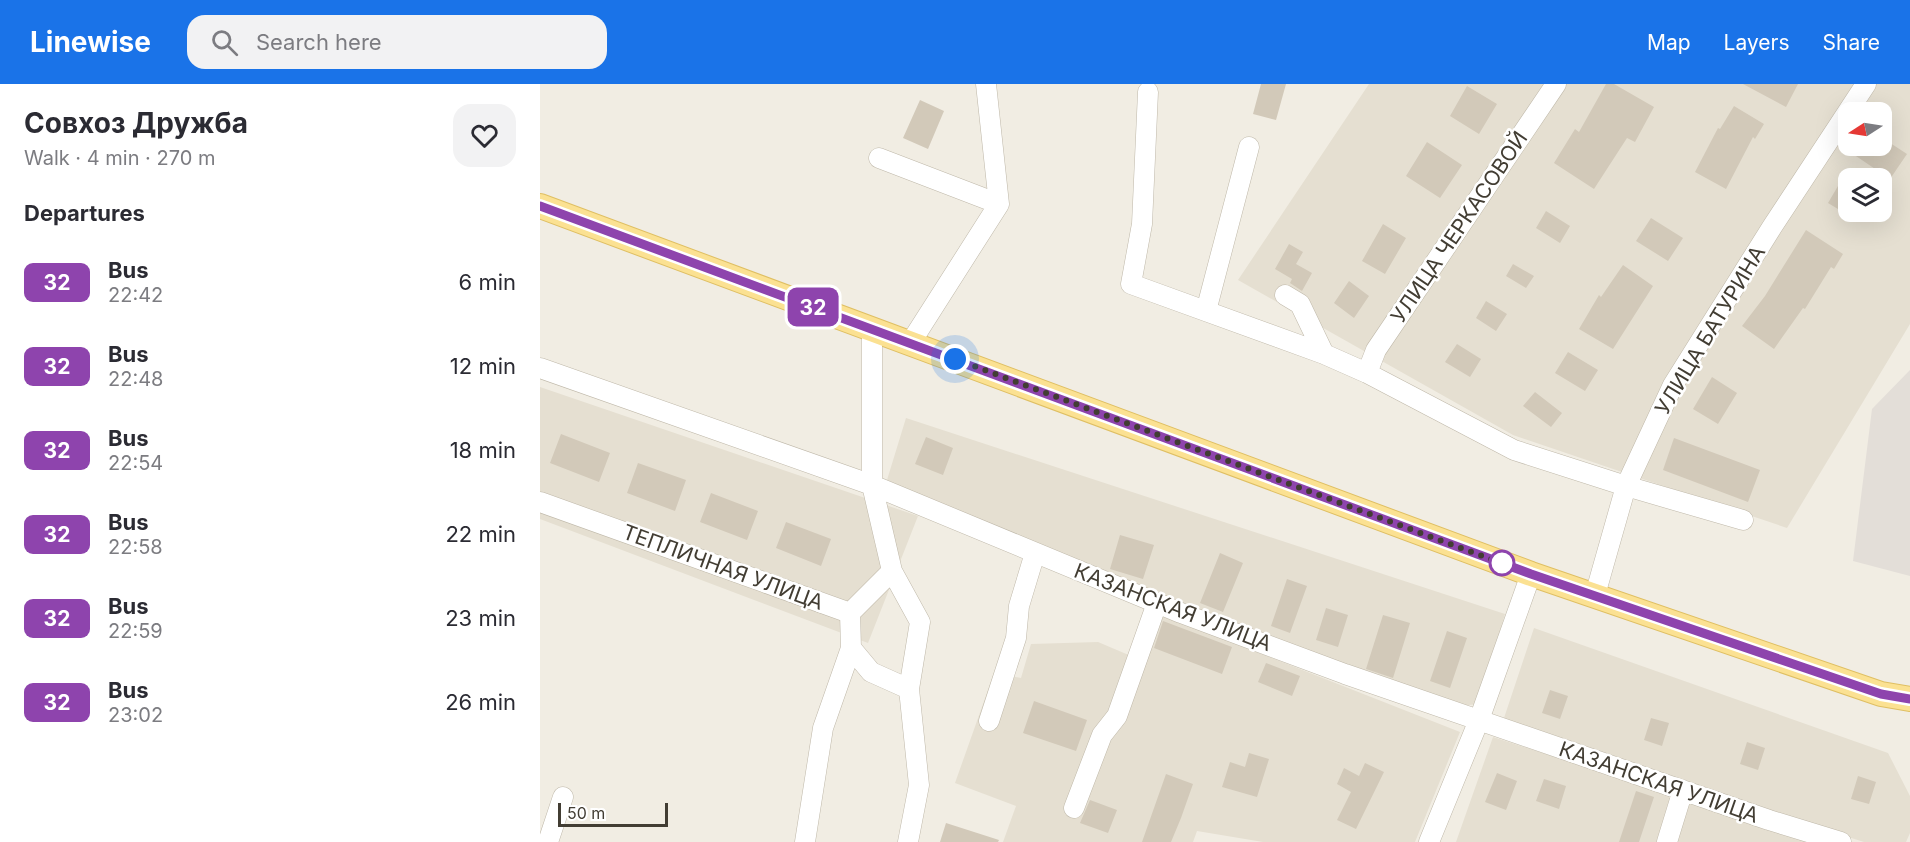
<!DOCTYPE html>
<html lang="en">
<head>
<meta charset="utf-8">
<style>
	body { margin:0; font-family:Inter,sans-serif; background:#f2f2f3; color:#2b2b33; height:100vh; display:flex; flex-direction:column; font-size:22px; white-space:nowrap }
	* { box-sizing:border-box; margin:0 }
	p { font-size:20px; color:#7c7c81 }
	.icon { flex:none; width:33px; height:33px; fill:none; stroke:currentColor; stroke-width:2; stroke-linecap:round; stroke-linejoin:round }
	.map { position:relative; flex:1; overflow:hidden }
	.side { display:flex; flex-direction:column; background:#fff; width:540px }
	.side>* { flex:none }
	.badge { padding:0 12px; border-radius:9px; font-size:21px; line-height:39px }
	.needle { width:39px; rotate:258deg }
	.buttons { position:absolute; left:1298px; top:18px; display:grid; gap:12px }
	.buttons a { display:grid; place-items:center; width:54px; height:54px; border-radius:12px; background:#fff; box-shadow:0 6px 24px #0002; font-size:30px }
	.scale { position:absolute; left:18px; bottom:15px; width:110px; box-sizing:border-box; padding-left:6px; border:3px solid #423d33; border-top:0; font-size:16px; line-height:21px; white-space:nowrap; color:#423d33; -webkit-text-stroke:4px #fff; paint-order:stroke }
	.you { position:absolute; width:30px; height:30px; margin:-15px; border:4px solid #fff; border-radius:50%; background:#1a73e8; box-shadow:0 0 0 9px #1a73e833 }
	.map>.badge { position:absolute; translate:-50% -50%; box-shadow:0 0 0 3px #fff }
	h2 { padding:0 24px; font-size:22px; line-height:54px }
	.round { display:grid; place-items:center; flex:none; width:63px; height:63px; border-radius:18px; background:#f2f2f3 }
	.overview { display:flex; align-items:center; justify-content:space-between; height:102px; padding:0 24px }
	h1 { font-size:28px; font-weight:700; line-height:45px }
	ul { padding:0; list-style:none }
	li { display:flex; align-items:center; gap:18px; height:84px; padding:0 24px }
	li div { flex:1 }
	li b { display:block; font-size:22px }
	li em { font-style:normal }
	li .badge { min-width:66px; font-weight:700; text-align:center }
	header { display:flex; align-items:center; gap:36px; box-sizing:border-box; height:84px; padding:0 30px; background:#1a73e8; color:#fff }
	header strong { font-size:28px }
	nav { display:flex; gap:33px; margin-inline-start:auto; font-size:21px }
	.search { width:420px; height:54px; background:#f2f2f3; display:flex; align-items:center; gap:15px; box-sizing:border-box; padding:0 21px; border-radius:18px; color:#7c7c81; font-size:22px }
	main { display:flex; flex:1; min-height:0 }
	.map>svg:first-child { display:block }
</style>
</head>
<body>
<header>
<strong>Linewise</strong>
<div class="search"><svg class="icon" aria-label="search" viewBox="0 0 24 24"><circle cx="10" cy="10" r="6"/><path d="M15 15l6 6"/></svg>Search here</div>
<nav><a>Map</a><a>Layers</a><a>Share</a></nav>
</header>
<main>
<section class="side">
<div class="overview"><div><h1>Совхоз Дружба</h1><p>Walk · 4 min · 270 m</p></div><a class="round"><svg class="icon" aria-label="heart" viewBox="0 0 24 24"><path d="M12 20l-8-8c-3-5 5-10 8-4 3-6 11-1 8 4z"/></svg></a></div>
<h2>Departures</h2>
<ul>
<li><span class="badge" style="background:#8e44ad;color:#fff">32</span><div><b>Bus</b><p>22:42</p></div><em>6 min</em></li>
<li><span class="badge" style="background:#8e44ad;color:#fff">32</span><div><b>Bus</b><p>22:48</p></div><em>12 min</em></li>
<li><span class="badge" style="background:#8e44ad;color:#fff">32</span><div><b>Bus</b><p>22:54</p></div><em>18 min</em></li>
<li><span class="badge" style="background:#8e44ad;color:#fff">32</span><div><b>Bus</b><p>22:58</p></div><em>22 min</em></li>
<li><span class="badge" style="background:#8e44ad;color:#fff">32</span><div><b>Bus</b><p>22:59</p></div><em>23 min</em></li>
<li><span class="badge" style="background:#8e44ad;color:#fff">32</span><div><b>Bus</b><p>23:02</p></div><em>26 min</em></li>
</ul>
</section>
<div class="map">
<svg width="1370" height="758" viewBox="0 0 1370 758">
	<rect width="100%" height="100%" fill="#f1ede3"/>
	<path fill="#e5dfd1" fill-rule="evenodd" d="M 829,0 L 1370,0 L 1370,240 L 1247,444 L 973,351 L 698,196 ZM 1308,28 L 1341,28 L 1341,62 L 1308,62 ZM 1308,94 L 1341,94 L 1341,128 L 1308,128 Z
		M 0,303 L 378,432 L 328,559 L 0,435 Z
		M 366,334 L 965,530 L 938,620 L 911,623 L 492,460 L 347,396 Z
		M 610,526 L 920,648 L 875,758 L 723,758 L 657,747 L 653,758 L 463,758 L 476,722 L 415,699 L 454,589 L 481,594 L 491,560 L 558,558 L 591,572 Z
		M 994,544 L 1348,669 L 1370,712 L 1370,749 L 1366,758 L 1324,758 L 1154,704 L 963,637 Z
		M 953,653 L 1278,758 L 916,758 Z"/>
	<path fill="#e3ded8" d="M 1370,286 L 1370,492 L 1313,477 L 1332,325 Z"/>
	<path fill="#d2c9b9" d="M 721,0 L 746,0 L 736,36 L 713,30 Z
		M 1066,0 L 1074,0 L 1114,23 L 1095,58 L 1087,54 L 1054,105 L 1014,79 L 1035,45 L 1039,48 Z
		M 1203,0 L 1258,0 L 1246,23 Z
		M 927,2 L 957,20 L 939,50 L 910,32 Z
		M 380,16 L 404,27 L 388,65 L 363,54 Z
		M 1194,22 L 1224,40 L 1215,55 L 1213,53 L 1186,105 L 1155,88 L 1178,44 L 1180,45 Z
		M 1341,53 L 1367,70 L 1350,95 L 1313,70 L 1319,62 L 1341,62 Z
		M 887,58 L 922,81 L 900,114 L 866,92 Z
		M 1308,85 L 1308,131 L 1288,119 Z
		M 1006,127 L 1030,142 L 1020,159 L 996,144 Z
		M 1111,134 L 1143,154 L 1128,177 L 1096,157 Z
		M 843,140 L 866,154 L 845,190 L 822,177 Z
		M 1266,146 L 1303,170 L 1294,185 L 1291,183 L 1265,225 L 1263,224 L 1234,265 L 1202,242 L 1225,212 Z
		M 749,160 L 763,168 L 756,180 L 772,189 L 762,207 L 750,199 L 752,195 L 735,185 Z
		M 973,180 L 994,192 L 986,204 L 966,192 Z
		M 1083,181 L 1113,202 L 1073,265 L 1039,245 L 1059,211 L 1061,213 Z
		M 809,197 L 829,212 L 814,234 L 794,219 Z
		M 946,217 L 967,230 L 956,247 L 936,234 Z
		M 917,260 L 941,275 L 930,293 L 905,278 Z
		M 1028,268 L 1058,286 L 1045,307 L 1015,289 Z
		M 1172,293 L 1197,309 L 1178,340 L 1153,325 Z
		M 995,308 L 1022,329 L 1011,343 L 983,322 Z
		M 21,350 L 70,369 L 59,398 L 10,379 Z
		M 386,353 L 413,364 L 403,391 L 375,380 Z
		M 1134,354 L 1220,386 L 1208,418 L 1123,386 Z
		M 98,379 L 146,396 L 135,427 L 87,409 Z
		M 171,409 L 218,427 L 207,456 L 160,438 Z
		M 246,438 L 291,455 L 281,482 L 236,464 Z
		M 580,451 L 614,461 L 603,495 L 570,485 Z
		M 680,469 L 703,479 L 683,528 L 660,519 Z
		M 747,495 L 767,502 L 750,549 L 731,542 Z
		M 786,524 L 808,531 L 798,563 L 776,556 Z
		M 843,531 L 870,539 L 853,594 L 826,585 Z
		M 623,537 L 692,563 L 682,590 L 614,564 Z
		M 907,547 L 927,554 L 910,604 L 890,597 Z
		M 726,579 L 760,592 L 752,612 L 718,598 Z
		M 1010,606 L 1028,612 L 1020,635 L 1002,629 Z
		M 494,617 L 547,636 L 536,667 L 483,649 Z
		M 1111,634 L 1129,639 L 1122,662 L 1104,656 Z
		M 1207,658 L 1225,664 L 1218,686 L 1200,680 Z
		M 709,669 L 729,675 L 717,713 L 682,703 L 690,678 L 705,683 Z
		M 825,679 L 844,688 L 816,745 L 797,736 L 811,708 L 797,700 L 804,684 L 819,692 Z
		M 957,689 L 977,697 L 966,726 L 945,718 Z
		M 626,690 L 653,700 L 641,734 L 631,758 L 602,758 Z
		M 1318,692 L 1336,698 L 1329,720 L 1311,715 Z
		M 1004,695 L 1026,702 L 1019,725 L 996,717 Z
		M 1096,707 L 1114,713 L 1099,758 L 1079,758 Z
		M 550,716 L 577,726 L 568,749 L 540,739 Z
		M 406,739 L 459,756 L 458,758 L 400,758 Z"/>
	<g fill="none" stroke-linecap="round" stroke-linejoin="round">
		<defs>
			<path id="minor" d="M 608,8 L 602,140 L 591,200 L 784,270 L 827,289 L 974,366 L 1086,402 L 1203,436
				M 339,74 L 459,120
				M 745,211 L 760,220 L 784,270
				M 666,227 L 709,63
				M 332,244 L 332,401 L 352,487 L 380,538 L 369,605 L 379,701 L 368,758
				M 371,258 L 459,120 L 446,0
				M 0,284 L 332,401 L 641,529 L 805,590 L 1229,736 L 1301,758
				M 827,289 L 836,266 L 1016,0
				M 0,418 L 310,529 L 352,487
				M 1055,511 L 1086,402 L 1133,301 L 1232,143 L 1326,0
				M 311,564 L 331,588 L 369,605
				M 449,637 L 476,554 L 479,522 L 495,469
				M 534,724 L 562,651 L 577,632 L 617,519
				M 8,758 L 23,713
				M 265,758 L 283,644 L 311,564 L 310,529
				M 889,758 L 939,636 L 991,490
				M 1127,758 L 1143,706"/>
			<path id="major" d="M 0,122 L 991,490 L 1341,610 L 1370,615"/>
		</defs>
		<use href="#minor" stroke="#bfb8a9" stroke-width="21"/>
		<use href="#major" stroke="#dfbf63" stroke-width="26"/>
		<use href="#minor" stroke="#fff" stroke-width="20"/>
		<use href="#major" stroke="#fbe192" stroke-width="24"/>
	</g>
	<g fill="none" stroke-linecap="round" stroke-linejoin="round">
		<defs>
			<path id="line" d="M 0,122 L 991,490 L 1341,610 L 1370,615"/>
		</defs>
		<use href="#line" stroke="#fff" stroke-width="14"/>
		<use href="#line" stroke="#8e44ad" stroke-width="9"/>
		<path stroke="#423d33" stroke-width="6" stroke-dasharray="0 10.8" d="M 415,275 L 969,482 L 962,479"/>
	</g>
	<circle fill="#fff" stroke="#8e44ad" stroke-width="3" cx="962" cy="479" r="12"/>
	<g text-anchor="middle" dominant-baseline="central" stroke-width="5" stroke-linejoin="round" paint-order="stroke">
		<g font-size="21" fill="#423d33" stroke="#fff">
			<text transform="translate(919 143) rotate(-56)">УЛИЦА ЧЕРКАСОВОЙ</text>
			<text transform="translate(1170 246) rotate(-59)">УЛИЦА БАТУРИНА</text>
			<text transform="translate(183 483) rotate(20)">ТЕПЛИЧНАЯ УЛИЦА</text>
			<text transform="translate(633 523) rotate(21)">КАЗАНСКАЯ УЛИЦА</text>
			<text transform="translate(1119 698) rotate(19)">КАЗАНСКАЯ УЛИЦА</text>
		</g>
	</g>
</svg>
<div class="buttons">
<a><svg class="needle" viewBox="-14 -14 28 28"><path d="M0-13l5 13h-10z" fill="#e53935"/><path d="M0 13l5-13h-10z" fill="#7c7c81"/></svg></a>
<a><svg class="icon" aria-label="layers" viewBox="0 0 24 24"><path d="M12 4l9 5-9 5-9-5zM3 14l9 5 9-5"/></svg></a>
</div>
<div class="scale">50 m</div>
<div class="you" style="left:415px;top:275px"></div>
<b class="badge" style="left:273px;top:223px;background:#8e44ad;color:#fff">32</b>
</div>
</main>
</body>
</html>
